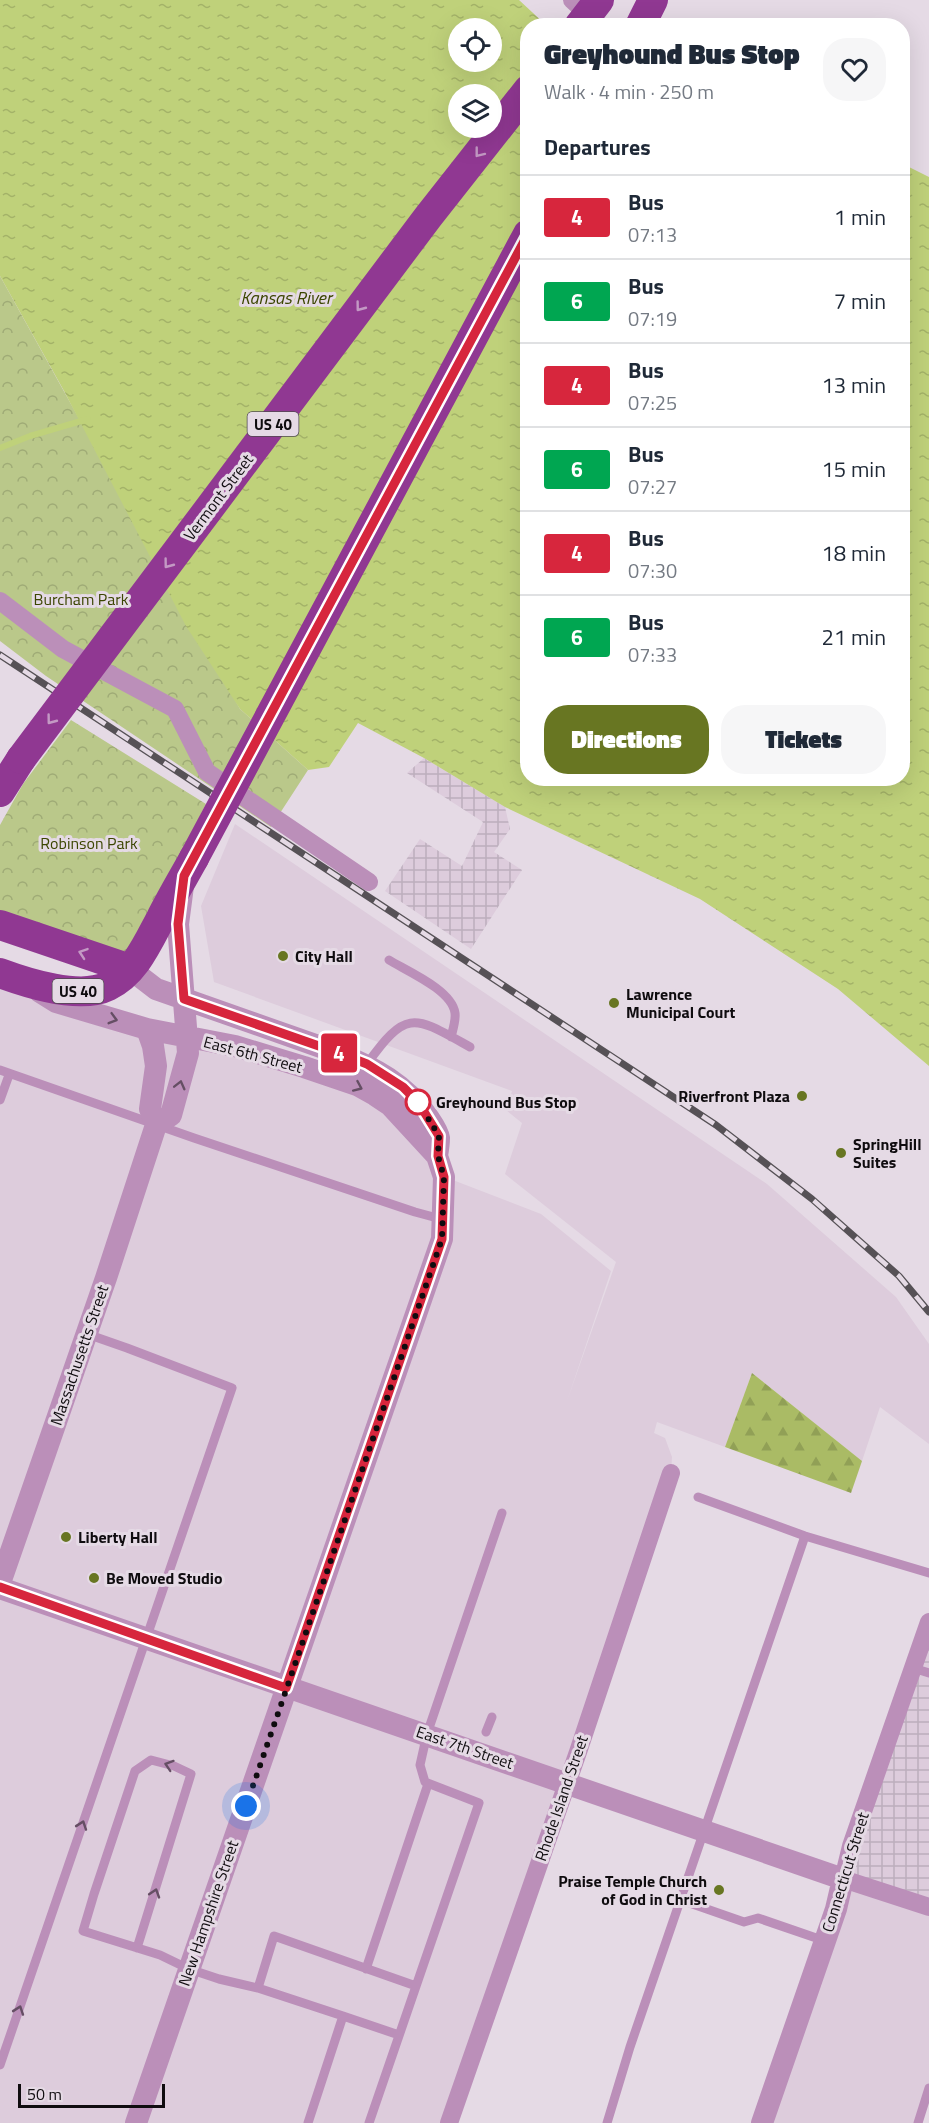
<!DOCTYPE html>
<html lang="en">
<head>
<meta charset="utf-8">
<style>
	body { margin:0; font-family:"Titillium Web",sans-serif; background:#f6f6f7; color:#1f2937; height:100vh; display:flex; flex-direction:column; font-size:22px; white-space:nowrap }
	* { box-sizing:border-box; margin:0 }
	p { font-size:20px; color:#747a83 }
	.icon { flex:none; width:33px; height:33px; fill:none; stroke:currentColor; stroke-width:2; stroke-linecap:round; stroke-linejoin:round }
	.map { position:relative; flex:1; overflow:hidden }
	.details { position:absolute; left:520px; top:18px; width:390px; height:768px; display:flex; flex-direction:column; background:#fff; border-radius:24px; box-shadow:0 6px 24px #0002 }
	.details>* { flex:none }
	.badge { padding:0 12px; border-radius:4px; font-size:21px; line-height:39px }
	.buttons { position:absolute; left:448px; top:18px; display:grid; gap:12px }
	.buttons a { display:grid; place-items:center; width:54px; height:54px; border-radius:50%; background:#fff; box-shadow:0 6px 24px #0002; font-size:30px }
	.scale { position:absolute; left:18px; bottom:15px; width:147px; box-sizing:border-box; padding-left:6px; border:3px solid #0f0c0f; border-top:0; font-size:16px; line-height:21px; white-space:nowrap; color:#0f0c0f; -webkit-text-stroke:4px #e5dae5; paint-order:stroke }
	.you { position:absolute; width:30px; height:30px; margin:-15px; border:4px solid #fff; border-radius:50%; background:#1a73e8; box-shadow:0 0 0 9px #1a73e833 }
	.map>.badge { position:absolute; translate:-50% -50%; box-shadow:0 0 0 3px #fff }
	h2 { padding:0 24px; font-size:22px; line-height:54px }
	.round { display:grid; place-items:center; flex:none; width:63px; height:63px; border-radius:24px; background:#f6f6f7 }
	.headline { display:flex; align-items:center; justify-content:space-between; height:102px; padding:0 24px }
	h1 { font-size:28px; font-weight:800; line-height:45px }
	.button { display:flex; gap:12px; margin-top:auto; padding:12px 24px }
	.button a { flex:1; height:69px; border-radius:24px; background:#687622; color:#fff; font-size:24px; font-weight:800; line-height:69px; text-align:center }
	.button a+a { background:#f6f6f7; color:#1f2937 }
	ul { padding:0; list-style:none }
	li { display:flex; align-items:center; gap:18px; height:84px; padding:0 24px; border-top:2px solid #e0e1e3 }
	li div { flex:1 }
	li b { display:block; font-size:22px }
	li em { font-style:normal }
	li .badge { min-width:66px; font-weight:700; text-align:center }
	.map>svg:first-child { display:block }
</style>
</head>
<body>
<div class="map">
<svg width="929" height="2123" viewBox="0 0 929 2123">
	<defs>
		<pattern id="industrial-grid" width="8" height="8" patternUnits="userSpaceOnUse" patternTransform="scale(1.5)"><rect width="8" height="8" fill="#ddccdc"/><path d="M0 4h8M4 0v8" fill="none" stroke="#bcaebc"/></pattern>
		<pattern id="forest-firs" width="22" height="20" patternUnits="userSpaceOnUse" patternTransform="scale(1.5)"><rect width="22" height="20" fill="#aabb65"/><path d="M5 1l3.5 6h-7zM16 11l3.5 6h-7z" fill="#91a056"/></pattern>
		<pattern id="park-crowns" width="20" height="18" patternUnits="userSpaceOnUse" patternTransform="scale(1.5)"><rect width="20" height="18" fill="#bac88a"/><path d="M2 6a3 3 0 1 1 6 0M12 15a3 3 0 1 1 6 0" fill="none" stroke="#9fab76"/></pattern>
		<pattern id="water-ripples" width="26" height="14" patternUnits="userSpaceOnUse" patternTransform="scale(1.5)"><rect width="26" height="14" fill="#bfd17a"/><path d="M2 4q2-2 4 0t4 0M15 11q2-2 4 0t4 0" fill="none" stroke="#a3b268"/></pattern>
	</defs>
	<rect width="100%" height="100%" fill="#e5dae5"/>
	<path fill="#ddccdc" d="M 235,824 L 767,1184 L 896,1297 L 929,1344 L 929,1444 L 880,1407 L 862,1461 L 752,1373 L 725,1447 L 657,1422 L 654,1433 L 665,1438 L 672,1457 L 671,1473 L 449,2123 L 0,2123 L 0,973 L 357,1085 L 445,1177 L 541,1214 L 611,1271 L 567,1401 L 616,1262 L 505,1174 L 522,1123 L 506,1110 L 512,1091 L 214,982 L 201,906 Z
		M 843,1879 L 929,1907 L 929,2088 L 918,2123 L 762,2123 Z"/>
	<path fill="url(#industrial-grid)" d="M 424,758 L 505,807 L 510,829 L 494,852 L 522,870 L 471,949 L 385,891 L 420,839 L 462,866 L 483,822 L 407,773 Z
		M 929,1622 L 929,1907 L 843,1879 Z"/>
	<path fill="url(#forest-firs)" d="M 752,1373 L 862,1461 L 851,1493 L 725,1447 Z"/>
	<path fill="url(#park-crowns)" d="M 0,276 L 240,709 L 308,770 L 271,827 L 46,676 L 0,641 Z
		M 71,720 L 206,804 L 159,898 L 125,953 L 0,911 L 0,825 L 23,784 Z"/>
	<path fill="url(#water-ripples)" fill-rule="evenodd" d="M 0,0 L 519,0 L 546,25 L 528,26 L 528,778 L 903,778 L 903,164 L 929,177 L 929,1066 L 838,989 L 700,899 L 505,807 L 424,758 L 358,723 L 329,767 L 308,770 L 240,709 L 186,626 L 64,391 L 0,276 ZM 459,28 L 492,28 L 492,62 L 459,62 ZM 459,94 L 492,94 L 492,128 L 459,128 Z"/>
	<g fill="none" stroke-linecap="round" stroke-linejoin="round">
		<path stroke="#bfd17a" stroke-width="6" d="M 0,448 L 30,436 L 88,419"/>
		<path stroke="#bb8fb9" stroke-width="9" d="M 389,960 C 407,971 452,990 455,1013 C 456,1020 453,1029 451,1037
			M 367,1064 C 407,1008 414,1016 470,1047
			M 0,1070 L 194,1138 L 415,1212 L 441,1219
			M 0,1100 L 9,1075
			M 698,1497 L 805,1536 L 929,1573
			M 913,1668 L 929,1673
			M 486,1732 L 492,1717
			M 681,1900 L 744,1922 L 758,1918 L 825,1941
			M 137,1948 L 191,1774 L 174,1766 L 151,1760 L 135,1771 L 94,1894 L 83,1931 L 160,1955 L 189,1969 L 219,1979 L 258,1988 L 343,2016
			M 366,1969 L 428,1784
			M 258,1988 L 274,1936 L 416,1986
			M 0,2065 L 232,1388 L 127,1348 L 87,1334
			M 308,2123 L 343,2016 L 399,2035
			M 369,2123 L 479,1803 L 425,1782 L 420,1765 L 427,1734 L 502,1513
			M 607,2123 L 630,2047 L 805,1536
			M 918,2123 L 929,2088"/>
		<path stroke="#bb8fb9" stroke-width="18" d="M 572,0 L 600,26
			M 0,601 L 63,649 L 175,709 L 207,772 L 369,882
			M 929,1622 L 851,1846 L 843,1879 L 929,1907
			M 449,2123 L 578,1752 L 671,1473"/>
		<path stroke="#bb8fb9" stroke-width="22" d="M 130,969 L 156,989 L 338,1053 C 375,1068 405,1084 428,1117 C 432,1123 438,1131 439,1138 C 439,1143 438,1150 437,1156
			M 40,992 L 56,1002 L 147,1029 L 235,1046 L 304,1067 L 357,1085 L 375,1095 L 390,1105 L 437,1156 L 444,1177 L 442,1239 L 136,2123
			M 156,1125 L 171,1115 L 188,1053 L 178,924 L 183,886
			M 0,1583 L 106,1278 L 156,1125 L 150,1109 L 156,1066 L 153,1046 L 147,1029
			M 0,1588 L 843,1879 L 836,1909 L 762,2123"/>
		<path stroke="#903892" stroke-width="30" d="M 640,26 L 653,0
			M 0,792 L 21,759
			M 0,925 L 130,969
			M 0,973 C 27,983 80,1000 108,986 C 135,973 147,944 161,918 C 171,898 183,878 194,858"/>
		<defs>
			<path id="rail" d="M 0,655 L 716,1125 L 812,1199 L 899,1276 L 929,1312"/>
		</defs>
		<use href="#rail" stroke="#565156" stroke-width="7"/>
		<use href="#rail" stroke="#e5dae5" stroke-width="4.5" stroke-dasharray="14" stroke-linecap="butt"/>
		<path stroke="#903892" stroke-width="30" d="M 579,26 L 599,0
			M 21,759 L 428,217 L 528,90
			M 194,858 L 528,234"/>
	</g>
	<defs><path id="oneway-chevron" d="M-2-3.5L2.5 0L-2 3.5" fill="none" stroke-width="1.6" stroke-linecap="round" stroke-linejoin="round" transform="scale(1.5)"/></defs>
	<g stroke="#c399c4">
		<use href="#oneway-chevron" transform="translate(479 153) rotate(128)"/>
		<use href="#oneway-chevron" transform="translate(360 307) rotate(127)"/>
		<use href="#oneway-chevron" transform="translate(168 564) rotate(127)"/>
		<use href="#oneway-chevron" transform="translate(51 720) rotate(127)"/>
		<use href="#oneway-chevron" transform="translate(83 953) rotate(-161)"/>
	</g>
	<g stroke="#654e64">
		<use href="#oneway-chevron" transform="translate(113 1019) rotate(16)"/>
		<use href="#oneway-chevron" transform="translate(180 1085) rotate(-76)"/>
		<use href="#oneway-chevron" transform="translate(358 1087) rotate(24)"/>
		<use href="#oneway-chevron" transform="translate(169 1765) rotate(-162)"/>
		<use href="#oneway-chevron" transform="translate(82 1825) rotate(-71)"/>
		<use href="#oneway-chevron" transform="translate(155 1893) rotate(-72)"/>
		<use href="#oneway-chevron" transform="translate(19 2010) rotate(-71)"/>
	</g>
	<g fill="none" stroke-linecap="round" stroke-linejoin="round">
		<defs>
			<path id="line" d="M 0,1587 L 286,1688 L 442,1239 L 444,1177 L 438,1156 L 439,1136 L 418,1102 L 403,1087 L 367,1064 L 339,1053 L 184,999 L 178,924 L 184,876 L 528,234"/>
		</defs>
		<use href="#line" stroke="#fff" stroke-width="14"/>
		<use href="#line" stroke="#d7263d" stroke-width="9"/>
		<path stroke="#0f0c0f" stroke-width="6" stroke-dasharray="0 10.8" d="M 246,1806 L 442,1239 L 444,1177 L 438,1156 L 439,1136 L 418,1102"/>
	</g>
	<g fill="#687622" stroke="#e5dae5" stroke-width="2">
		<circle cx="283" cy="956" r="6"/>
		<circle cx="614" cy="1003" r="6"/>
		<circle cx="802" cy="1096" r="6"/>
		<circle cx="841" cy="1153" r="6"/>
		<circle cx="66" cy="1537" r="6"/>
		<circle cx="94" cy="1578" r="6"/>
		<circle cx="719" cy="1890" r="6"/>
	</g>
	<circle fill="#fff" stroke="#d7263d" stroke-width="3" cx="418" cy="1102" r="12"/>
	<g text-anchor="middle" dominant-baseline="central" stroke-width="6" stroke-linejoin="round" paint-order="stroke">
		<g fill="#e5dae5" stroke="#4f4a4f" stroke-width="1.5">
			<rect x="247.5" y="412" width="51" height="24" rx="4.5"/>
			<rect x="52.5" y="979" width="51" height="24" rx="4.5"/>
		</g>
		<g font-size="15" font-weight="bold" fill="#0f0c0f">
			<text x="273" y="424">US 40</text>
			<text x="78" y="991">US 40</text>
		</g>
		<g font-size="16" fill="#0f0c0f" stroke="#e5dae5">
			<text transform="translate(218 497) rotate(-53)">Vermont Street</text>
			<text transform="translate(253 1054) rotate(15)">East 6th Street</text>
			<text transform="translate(79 1355) rotate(-71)">Massachusetts Street</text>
			<text transform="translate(465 1747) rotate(19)">East 7th Street</text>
			<text transform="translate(561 1798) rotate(-71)">Rhode Island Street</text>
			<text transform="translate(845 1872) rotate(-73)">Connecticut Street</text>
			<text transform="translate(208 1913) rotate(-71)">New Hampshire Street</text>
		</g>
		<g font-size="16" fill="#3b4501" stroke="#e5dae5">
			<text x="81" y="599">Burcham Park</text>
			<text x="89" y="843">Robinson Park</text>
		</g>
		<g font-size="16" font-weight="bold" fill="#0f0c0f" stroke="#e5dae5" text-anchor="start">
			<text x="295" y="956">City Hall</text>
			<text x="626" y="994">Lawrence<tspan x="626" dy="18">Municipal Court</tspan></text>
			<text x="790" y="1096" text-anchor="end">Riverfront Plaza</text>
			<text x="853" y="1144">SpringHill<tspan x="853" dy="18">Suites</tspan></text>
			<text x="78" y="1537">Liberty Hall</text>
			<text x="106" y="1578">Be Moved Studio</text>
			<text x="707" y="1881" text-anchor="end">Praise Temple Church<tspan x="707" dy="18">of God in Christ</tspan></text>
		</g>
		<g font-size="16" font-weight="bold" fill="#0f0c0f" stroke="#e5dae5" text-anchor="start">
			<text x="436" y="1102">Greyhound Bus Stop</text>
		</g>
		<g font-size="18" font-style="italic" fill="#3b4500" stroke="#e5dae5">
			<text x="286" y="297">Kansas River</text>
		</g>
	</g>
</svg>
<div class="buttons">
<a><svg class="icon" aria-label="locate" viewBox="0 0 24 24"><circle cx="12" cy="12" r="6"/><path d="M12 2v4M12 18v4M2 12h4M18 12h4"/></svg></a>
<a><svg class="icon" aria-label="layers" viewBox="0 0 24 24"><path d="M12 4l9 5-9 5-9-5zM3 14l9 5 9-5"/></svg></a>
</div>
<div class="scale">50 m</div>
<div class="you" style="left:246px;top:1806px"></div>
<b class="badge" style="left:339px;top:1053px;background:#d7263d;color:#fff">4</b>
<section class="details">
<div class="headline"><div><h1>Greyhound Bus Stop</h1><p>Walk · 4 min · 250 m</p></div><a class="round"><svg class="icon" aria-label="heart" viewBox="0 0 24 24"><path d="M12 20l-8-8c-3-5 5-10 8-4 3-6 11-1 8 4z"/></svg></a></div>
<h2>Departures</h2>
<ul>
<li><span class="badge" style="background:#d7263d;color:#fff">4</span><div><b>Bus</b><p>07:13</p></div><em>1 min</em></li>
<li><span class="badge" style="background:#00a651;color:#fff">6</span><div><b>Bus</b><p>07:19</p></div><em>7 min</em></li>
<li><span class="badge" style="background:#d7263d;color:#fff">4</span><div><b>Bus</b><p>07:25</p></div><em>13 min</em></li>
<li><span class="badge" style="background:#00a651;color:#fff">6</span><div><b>Bus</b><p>07:27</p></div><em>15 min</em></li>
<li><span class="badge" style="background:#d7263d;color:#fff">4</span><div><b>Bus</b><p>07:30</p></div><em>18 min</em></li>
<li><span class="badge" style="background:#00a651;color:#fff">6</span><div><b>Bus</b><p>07:33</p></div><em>21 min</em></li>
</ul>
<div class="button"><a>Directions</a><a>Tickets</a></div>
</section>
</div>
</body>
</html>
